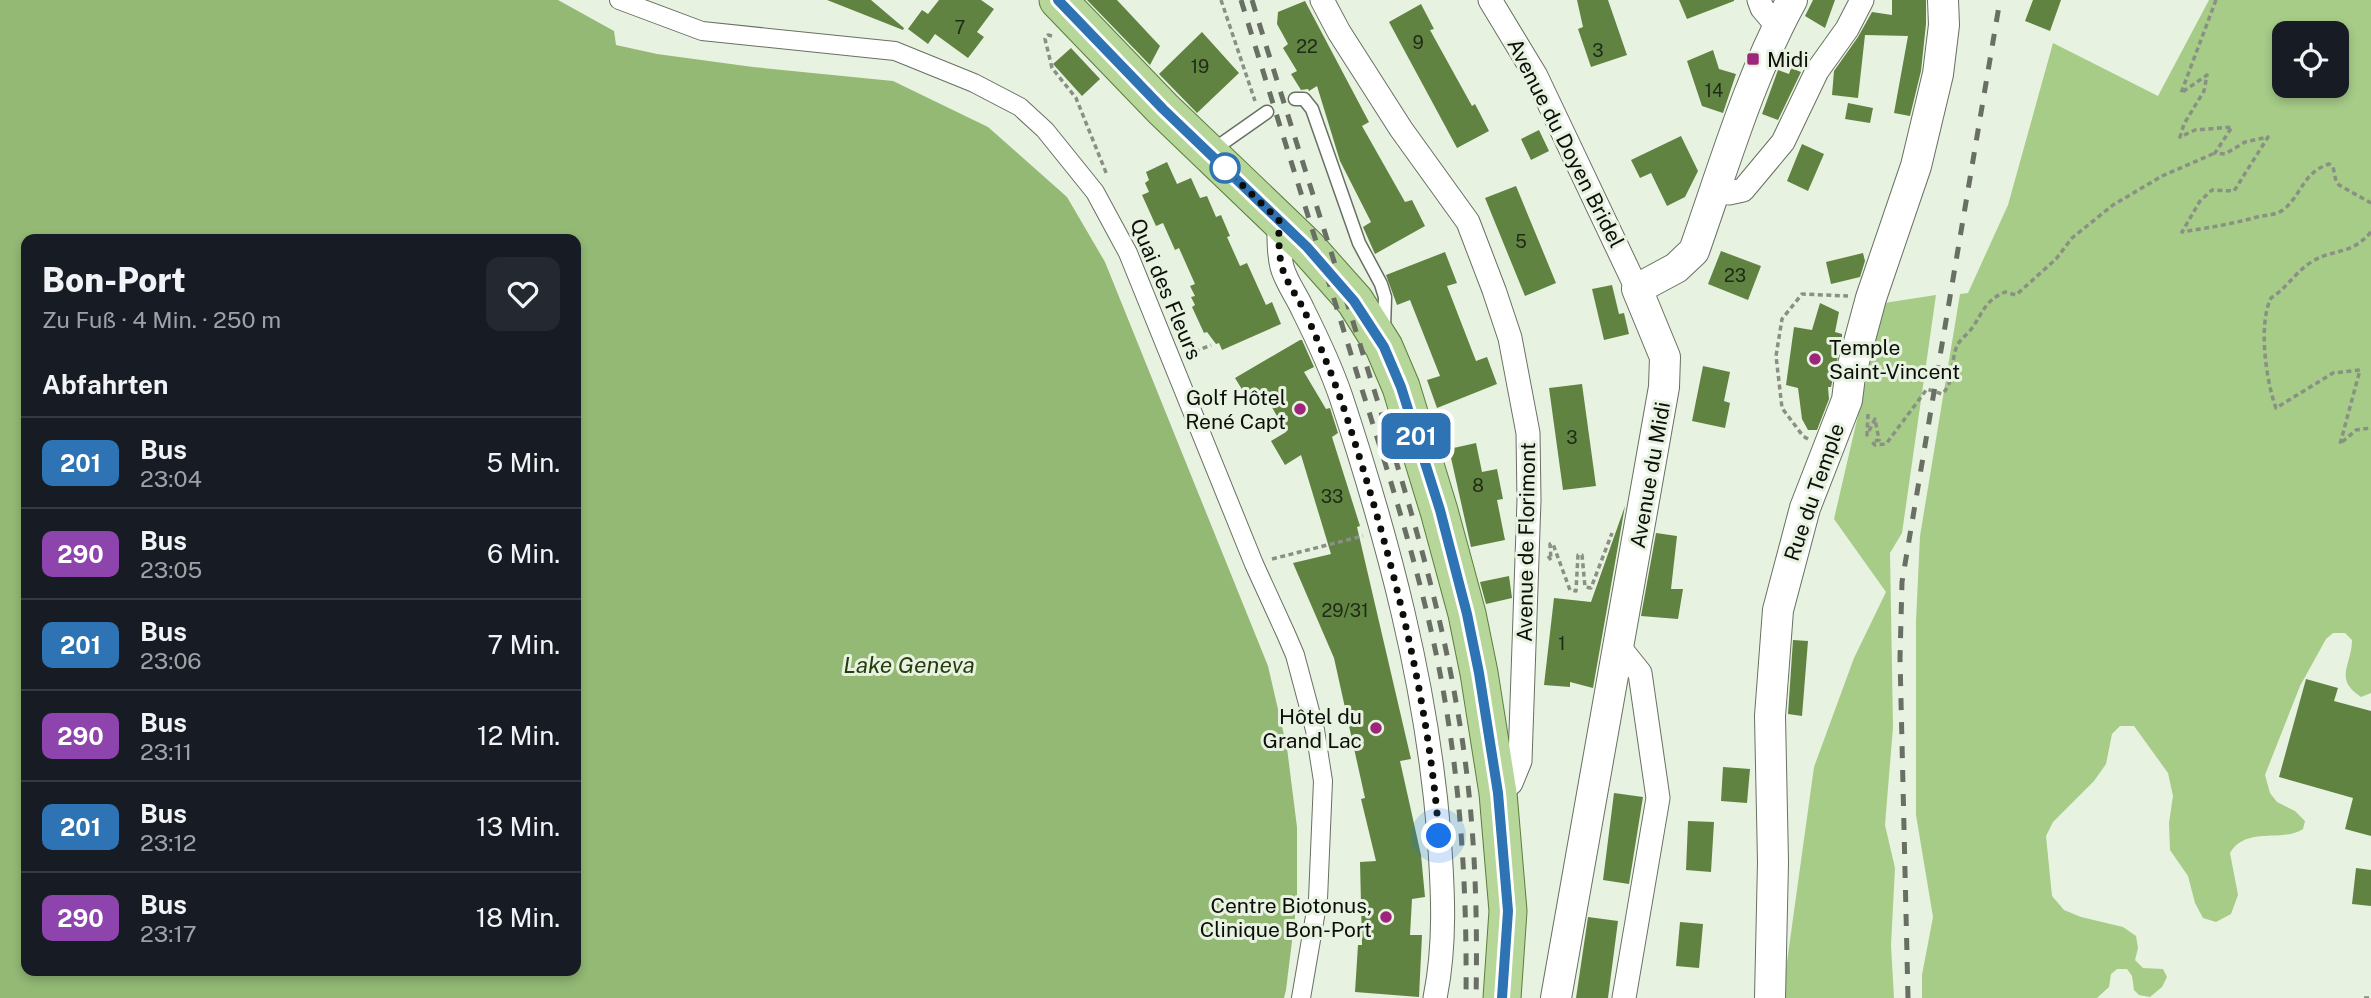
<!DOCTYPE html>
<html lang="de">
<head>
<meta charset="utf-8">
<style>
	body { margin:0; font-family:"Public Sans",sans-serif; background:#242831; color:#f1f3f6; height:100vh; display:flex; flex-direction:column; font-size:26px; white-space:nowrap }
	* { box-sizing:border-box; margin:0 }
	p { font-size:23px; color:#9ea1a6 }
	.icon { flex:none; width:38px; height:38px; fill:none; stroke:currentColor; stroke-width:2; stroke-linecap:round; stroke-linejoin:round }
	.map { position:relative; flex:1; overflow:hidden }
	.panel { position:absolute; left:21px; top:234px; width:560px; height:742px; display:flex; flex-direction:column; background:#171b24; border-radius:14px; box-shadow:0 4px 10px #0003 }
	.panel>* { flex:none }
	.badge { padding:0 14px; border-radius:10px; font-size:24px; line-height:46px }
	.tools { position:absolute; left:2272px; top:21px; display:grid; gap:14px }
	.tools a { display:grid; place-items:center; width:77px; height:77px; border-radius:14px; background:#171b24; box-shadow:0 4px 10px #0003; font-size:35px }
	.you { position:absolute; width:35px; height:35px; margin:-18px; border:5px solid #fff; border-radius:50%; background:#1a73e8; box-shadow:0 0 0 10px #1a73e833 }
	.map>.badge { position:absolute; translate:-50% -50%; box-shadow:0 0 0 4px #fff }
	h2 { padding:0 21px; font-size:26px; line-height:63px }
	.round { display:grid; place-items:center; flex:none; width:74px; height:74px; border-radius:14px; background:#242831 }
	.headline { display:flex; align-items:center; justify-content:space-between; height:119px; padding:0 21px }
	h1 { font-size:33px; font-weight:800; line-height:52px }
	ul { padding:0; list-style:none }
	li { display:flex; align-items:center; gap:21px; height:91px; padding:0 21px; border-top:2px solid #363941 }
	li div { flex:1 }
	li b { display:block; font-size:26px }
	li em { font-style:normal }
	li .badge { min-width:77px; font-weight:700; text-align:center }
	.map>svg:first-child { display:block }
</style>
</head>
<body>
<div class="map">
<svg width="2371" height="998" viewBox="0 0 2371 998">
	<rect width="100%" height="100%" fill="#e8f2e1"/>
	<path fill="#a6cc88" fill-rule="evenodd" d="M 2209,0 L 2371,0 L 2371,693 L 2361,697 C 2333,679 2352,665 2352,640 L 2345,633 L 2333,633 L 2326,639 L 2300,686 L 2265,775 L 2270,793 L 2277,802 L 2295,811 L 2305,821 L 2303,829 C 2281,843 2246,826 2230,853 L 2238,895 L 2231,914 L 2216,922 L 2203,918 L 2195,903 L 2188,876 L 2170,850 L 2169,823 L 2173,796 L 2168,773 L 2134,726 L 2120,726 L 2112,734 L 2106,764 L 2094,781 L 2053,822 L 2046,836 L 2052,896 L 2064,910 L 2081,917 L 2123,927 L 2136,936 L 2138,948 L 2135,960 L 2143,968 L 2163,969 L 2167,977 L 2162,987 L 2150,997 L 2139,995 L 2134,990 L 2132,976 L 2127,969 L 2117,969 L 2111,974 L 2109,987 L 2097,998 L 1922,998 L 1922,975 L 1933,917 L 1916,815 L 1916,621 L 1920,536 L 1960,294 L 1968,293 L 2008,205 L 2053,43 L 2158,96 ZM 2284,33 L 2336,33 L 2336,86 L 2284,86 Z
		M 1936,295 L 1902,533 L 1890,553 L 1893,727 L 1885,825 L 1895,868 L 1891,945 L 1894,998 L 1782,998 L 1814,767 L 1854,658 L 1886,592 L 1834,519 L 1884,303 Z"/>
	<path fill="#93b975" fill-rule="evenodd" d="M 0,0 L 558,0 L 614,31 L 616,45 L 657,54 L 753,67 L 893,81 L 988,127 L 1067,197 L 1105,262 L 1268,666 L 1287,748 L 1297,827 L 1297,900 L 1286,990 L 1284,998 L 0,998 ZM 26,240 L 576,240 L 576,971 L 26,971 Z"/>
	<path fill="#608342" d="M 827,0 L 871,0 L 904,28 L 903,30 Z
		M 939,0 L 981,0 L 994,9 L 977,32 L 984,37 L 968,58 L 935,34 L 928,44 L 908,29 L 922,10 L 928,14 Z
		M 1087,0 L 1117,0 L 1160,46 L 1150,65 Z
		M 1577,0 L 1608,0 L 1627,55 L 1591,67 L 1578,29 L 1583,27 Z
		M 1679,0 L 1734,0 L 1734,1 L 1687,19 Z
		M 1813,0 L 1835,0 L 1825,28 L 1805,16 Z
		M 1892,0 L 1926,0 L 1926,24 L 1921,71 L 1910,116 L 1894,113 L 1908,36 L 1865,35 L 1858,98 L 1832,95 L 1834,71 L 1858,37 L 1872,12 L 1892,15 Z
		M 2033,0 L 2061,0 L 2050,31 L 2025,21 Z
		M 1305,1 L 1369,122 L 1362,126 L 1405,202 L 1412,200 L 1425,226 L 1375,254 L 1363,227 L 1371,222 L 1340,161 L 1317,86 L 1309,91 L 1308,89 L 1301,90 L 1291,74 L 1297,71 L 1283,48 L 1288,44 L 1277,24 L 1278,12 Z
		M 1421,4 L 1434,29 L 1430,30 L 1472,106 L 1475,104 L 1489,131 L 1457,148 L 1389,22 Z
		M 1202,32 L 1239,73 L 1197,113 L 1159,74 Z
		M 1071,48 L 1100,79 L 1082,96 L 1053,64 Z
		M 1713,50 L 1719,69 L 1736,74 L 1723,113 L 1702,106 L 1687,61 Z
		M 1791,68 L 1801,72 L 1778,120 L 1762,114 L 1778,70 L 1789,74 Z
		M 1848,103 L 1873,108 L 1870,123 L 1845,119 Z
		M 1539,130 L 1549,151 L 1531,160 L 1521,139 Z
		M 1681,136 L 1698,171 L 1685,197 L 1667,206 L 1651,173 L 1640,178 L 1631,160 Z
		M 1802,144 L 1824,154 L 1808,191 L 1787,181 Z
		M 1167,162 L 1177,184 L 1191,178 L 1200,198 L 1207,196 L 1216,217 L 1221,215 L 1230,236 L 1227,237 L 1240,266 L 1247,263 L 1266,305 L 1272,302 L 1281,324 L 1222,350 L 1219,343 L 1216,344 L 1207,332 L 1204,333 L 1192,307 L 1195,305 L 1191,297 L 1195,296 L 1190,286 L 1195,284 L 1179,248 L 1175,250 L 1163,223 L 1156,226 L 1142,195 L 1149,192 L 1145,183 L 1149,180 L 1146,172 Z
		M 1516,186 L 1556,283 L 1525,296 L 1485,198 Z
		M 1721,251 L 1761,266 L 1748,300 L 1708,284 Z
		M 1445,252 L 1457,283 L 1447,286 L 1476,361 L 1487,357 L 1497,384 L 1437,408 L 1427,380 L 1440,376 L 1410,300 L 1397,305 L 1386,275 Z
		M 1863,253 L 1865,261 L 1860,277 L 1831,284 L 1826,262 Z
		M 1612,285 L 1619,314 L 1624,313 L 1629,334 L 1604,340 L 1592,289 Z
		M 1820,303 L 1839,312 L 1835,332 L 1842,334 L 1842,338 L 1831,387 L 1828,387 L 1829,399 L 1817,430 L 1808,430 L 1802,419 L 1798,388 L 1786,385 L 1794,327 L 1812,330 Z
		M 1300,340 L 1302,340 L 1314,367 L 1304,372 L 1326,409 L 1330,408 L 1338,433 L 1332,437 L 1360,526 L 1357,527 L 1411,759 L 1400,761 L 1421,855 L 1425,897 L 1412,899 L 1410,935 L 1422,935 L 1419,997 L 1355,992 L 1358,945 L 1362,945 L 1360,862 L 1376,861 L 1361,799 L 1365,798 L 1334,658 L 1293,563 L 1331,554 L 1301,455 L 1285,465 L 1271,441 L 1286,432 L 1265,395 L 1251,404 L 1235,378 Z
		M 1703,366 L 1730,372 L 1724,401 L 1730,403 L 1725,428 L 1692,421 Z
		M 1582,384 L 1596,486 L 1563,490 L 1549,388 Z
		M 1476,443 L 1482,472 L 1497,469 L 1503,499 L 1497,500 L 1505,540 L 1471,547 L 1449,449 Z
		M 1625,506 L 1593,688 L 1570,682 L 1570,687 L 1544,685 L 1554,598 L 1591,602 Z
		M 1656,533 L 1677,536 L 1671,589 L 1683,589 L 1678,619 L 1641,616 Z
		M 1509,576 L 1512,598 L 1486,604 L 1480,582 Z
		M 1793,640 L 1808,641 L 1802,716 L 1788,714 Z
		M 2306,679 L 2338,688 L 2334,701 L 2371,711 L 2371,836 L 2345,829 L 2353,798 L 2279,777 Z
		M 1723,767 L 1750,769 L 1747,803 L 1721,801 Z
		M 1614,793 L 1643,797 L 1629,884 L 1603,880 Z
		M 1688,821 L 1714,822 L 1711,872 L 1686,870 Z
		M 2356,868 L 2371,870 L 2371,906 L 2352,904 Z
		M 1588,917 L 1618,921 L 1608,998 L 1576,998 Z
		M 1680,922 L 1703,924 L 1699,968 L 1676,966 Z"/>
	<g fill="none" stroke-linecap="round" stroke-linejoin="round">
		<defs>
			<path id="service" d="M 1295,99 L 1304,99 L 1312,109 L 1359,243 L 1381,284 L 1385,297 L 1384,328
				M 1210,152 L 1267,112"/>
			<path id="pedestrian" d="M 619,0 L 702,31 L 895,51 L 974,83 L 1020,107 L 1045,130 L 1095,192 L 1128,253 L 1254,564 L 1286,634 L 1295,655 L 1315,730 L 1323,781 L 1318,899 L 1301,998"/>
			<path id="minor" d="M 1322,0 L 1339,32 L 1401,129 L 1468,222 L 1494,290 L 1510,338 L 1528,433 L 1529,500 L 1520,761 L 1511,783 L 1498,793
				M 1490,0 L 1536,76 L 1637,289
				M 1759,0 L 1762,8 L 1778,27
				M 1715,191 L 1729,193 L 1743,190 L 1783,142 L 1817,71 L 1847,29 L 1862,0
				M 1279,220 C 1279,236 1278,251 1282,267 C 1286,282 1297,296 1303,310 C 1317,338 1331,368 1341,397 C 1388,539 1427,685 1439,835 C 1443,890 1446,944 1435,998
				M 1620,648 L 1640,673 L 1658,798 L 1624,998"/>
			<path id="tertiary" d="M 1556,998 L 1664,387 L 1665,357 L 1637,289 L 1676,268 L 1694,251 C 1723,169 1750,76 1792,0
				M 1770,998 L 1773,862 L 1770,716 L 1778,610 L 1805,508 L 1847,400 L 1850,376 L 1871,298 L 1916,166 L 1938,74 L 1944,25 L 1943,0"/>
			<path id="primary" d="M 1058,0 L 1163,109 L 1307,247 L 1355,301 L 1384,347 L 1401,387 L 1439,511 L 1467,614 L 1479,673 L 1498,793 L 1508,911 L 1502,998"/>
		</defs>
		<use href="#service" stroke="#677061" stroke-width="15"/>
		<use href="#pedestrian" stroke="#677061" stroke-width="20"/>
		<use href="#minor" stroke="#677061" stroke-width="25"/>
		<use href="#tertiary" stroke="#677061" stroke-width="32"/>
		<use href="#primary" stroke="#5b7e3c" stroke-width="39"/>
		<path stroke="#899084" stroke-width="3.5" stroke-dasharray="5 3.5" stroke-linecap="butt" d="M 1221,0 L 1255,101
			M 2216,0 L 2181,93 L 2207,75 L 2204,91 L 2184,124 L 2180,137 L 2195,130 L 2232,127 L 2215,153 L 2225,154 L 2245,142 L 2268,137 L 2234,191 L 2212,190 L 2200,201 L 2182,232 C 2207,228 2232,224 2257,217 C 2266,215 2276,215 2283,210 C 2302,195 2302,173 2329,164 L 2333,167 L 2336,181 L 2339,185 L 2371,203
			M 1052,36 L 1048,35 L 1045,39 L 1052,68 L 1076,98 L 1107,175
			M 2371,232 C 2350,256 2335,248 2313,261 C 2296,271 2287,288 2271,298 C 2258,324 2266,381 2276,408 L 2333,373 L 2360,370 L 2340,444 L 2356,430 L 2371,428
			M 1187,355 L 1211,345
			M 1868,414 L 1867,435 L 1875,419 L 1879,440 L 1872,442 L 1875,445 L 1886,444 L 1927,389 L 1942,394 C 1956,381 1950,361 1957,346 C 1960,339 1968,334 1972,328 C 1983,313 1984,301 2005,292 L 2016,295 L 2056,259 L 2072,238 L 2113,205 L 2162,176 L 2215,153
			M 1808,439 L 1803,436 L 1782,408 L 1776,356 L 1782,319 L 1802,294 L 1848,296
			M 1548,556 L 1551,560 L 1550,544 L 1553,544 L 1570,590 L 1576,591 L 1578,555 L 1582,555 L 1585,587 L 1591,588 L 1612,533
			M 1272,559 L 1363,536
			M 2364,998 L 2369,998"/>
		<use href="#service" stroke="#fff" stroke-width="12"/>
		<use href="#pedestrian" stroke="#fff" stroke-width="18"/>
		<use href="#minor" stroke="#fff" stroke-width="23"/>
		<use href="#tertiary" stroke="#fff" stroke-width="30"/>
		<use href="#primary" stroke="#b6d69a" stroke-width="37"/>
		<path stroke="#696f65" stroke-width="5" stroke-dasharray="12 12" stroke-linecap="butt" d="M 1241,0 C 1280,127 1320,253 1359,380 C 1393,488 1428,596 1446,707 C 1462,804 1467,901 1466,998
			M 1252,0 C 1291,127 1332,253 1371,380 C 1404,486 1437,592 1456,702 C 1474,800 1478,899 1476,998
			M 1908,998 L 1900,658 L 1902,582 L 2000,0"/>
	</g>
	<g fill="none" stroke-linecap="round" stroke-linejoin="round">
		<defs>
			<path id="line" d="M 1058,0 L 1163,109 L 1307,247 L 1354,301 L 1384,347 L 1401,387 L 1440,510 L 1467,614 L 1479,673 L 1498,793 L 1508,911 L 1502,998"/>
		</defs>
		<use href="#line" stroke="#fff" stroke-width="16"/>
		<use href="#line" stroke="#2e73b3" stroke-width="10"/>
		<path stroke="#0b0e09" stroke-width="7" stroke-dasharray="0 12.6" d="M 1225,168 L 1220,164 L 1279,220 C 1279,236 1278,251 1282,267 C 1286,282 1297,296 1304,310 C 1320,345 1335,381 1347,418 C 1391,554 1428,693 1439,836"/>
	</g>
	<g fill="#9e247c" stroke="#e8f2e1" stroke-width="2.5">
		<rect x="1746" y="52" width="14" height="14" rx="3.5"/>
		<circle cx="1815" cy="359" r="7"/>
		<circle cx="1300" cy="409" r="7"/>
		<circle cx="1376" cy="728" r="7"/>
		<circle cx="1386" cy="917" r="7"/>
	</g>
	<circle fill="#fff" stroke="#2e73b3" stroke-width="3.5" cx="1225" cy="168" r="14"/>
	<g text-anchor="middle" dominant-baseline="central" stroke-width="6" stroke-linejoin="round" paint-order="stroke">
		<g font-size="18" fill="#202b17">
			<text x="960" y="27">7</text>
			<text x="1418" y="42">9</text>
			<text x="1307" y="46">22</text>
			<text x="1598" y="50">3</text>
			<text x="1200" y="66">19</text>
			<text x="1714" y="90">14</text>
			<text x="1521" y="241">5</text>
			<text x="1735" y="275">23</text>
			<text x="1572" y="437">3</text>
			<text x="1478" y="485">8</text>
			<text x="1332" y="496">33</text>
			<text x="1345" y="610">29/31</text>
			<text x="1562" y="643">1</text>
		</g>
		<g font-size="21" fill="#0b0e09" stroke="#e8f2e1" text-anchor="end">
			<text x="1767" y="59" text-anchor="start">Midi</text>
			<text x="1829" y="347" text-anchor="start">Temple<tspan x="1829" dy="24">Saint-Vincent</tspan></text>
			<text x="1286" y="397">Golf Hôtel<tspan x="1286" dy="24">René Capt</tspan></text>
			<text x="1362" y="716">Hôtel du<tspan x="1362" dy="24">Grand Lac</tspan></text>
			<text x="1372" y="905">Centre Biotonus,<tspan x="1372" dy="24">Clinique Bon-Port</tspan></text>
		</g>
		<g font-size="21" fill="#0b0e09" stroke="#e8f2e1">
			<text transform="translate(1566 143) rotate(63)">Avenue du Doyen Bridel</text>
			<text transform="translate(1166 289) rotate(67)">Quai des Fleurs</text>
			<text transform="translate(1650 475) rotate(-80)">Avenue du Midi</text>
			<text transform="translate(1814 492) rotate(-71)">Rue du Temple</text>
			<text transform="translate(1526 542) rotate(-89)">Avenue de Florimont</text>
		</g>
		<g font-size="23" font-style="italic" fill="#253d0c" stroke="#e8f2e1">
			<text x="909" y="664">Lake Geneva</text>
		</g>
	</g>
</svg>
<div class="tools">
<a><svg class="icon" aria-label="locate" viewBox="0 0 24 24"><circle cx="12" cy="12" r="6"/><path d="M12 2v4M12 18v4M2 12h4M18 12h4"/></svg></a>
</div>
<div class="you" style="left:1439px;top:836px"></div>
<b class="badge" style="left:1416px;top:436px;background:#2e73b3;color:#fff">201</b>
<section class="panel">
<div class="headline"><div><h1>Bon-Port</h1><p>Zu Fuß · 4 Min. · 250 m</p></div><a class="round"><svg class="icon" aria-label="heart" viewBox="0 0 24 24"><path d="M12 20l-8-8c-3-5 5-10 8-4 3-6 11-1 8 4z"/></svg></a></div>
<h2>Abfahrten</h2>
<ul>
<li><span class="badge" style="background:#2e73b3;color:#fff">201</span><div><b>Bus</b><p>23:04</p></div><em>5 Min.</em></li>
<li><span class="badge" style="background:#8e44ad;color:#fff">290</span><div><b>Bus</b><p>23:05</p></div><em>6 Min.</em></li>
<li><span class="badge" style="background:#2e73b3;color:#fff">201</span><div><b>Bus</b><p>23:06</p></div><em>7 Min.</em></li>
<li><span class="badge" style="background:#8e44ad;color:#fff">290</span><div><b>Bus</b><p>23:11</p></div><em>12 Min.</em></li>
<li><span class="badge" style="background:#2e73b3;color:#fff">201</span><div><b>Bus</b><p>23:12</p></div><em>13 Min.</em></li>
<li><span class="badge" style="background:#8e44ad;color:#fff">290</span><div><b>Bus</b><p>23:17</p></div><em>18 Min.</em></li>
</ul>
</section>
</div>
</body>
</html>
